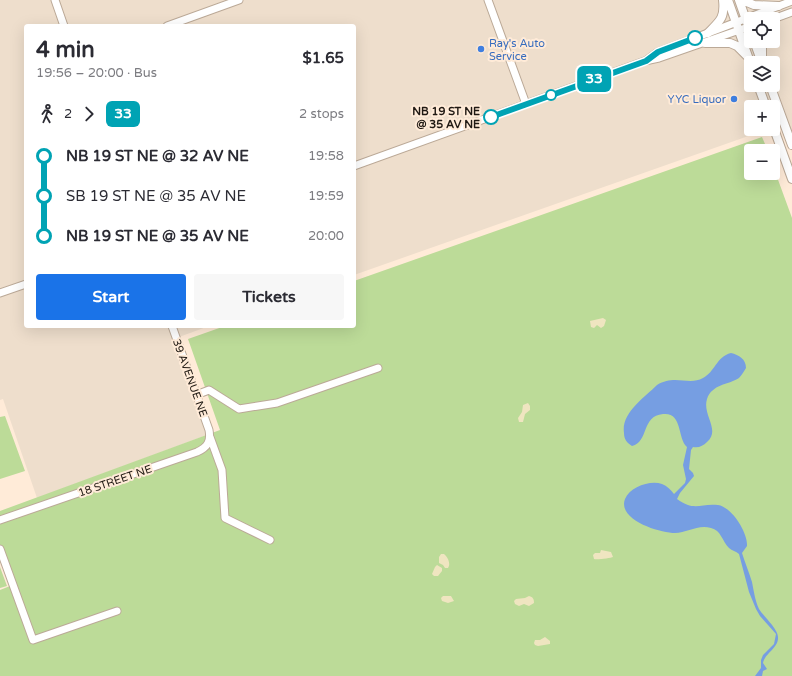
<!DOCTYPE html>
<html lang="en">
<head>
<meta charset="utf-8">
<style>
	body { margin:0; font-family:"Varela Round",sans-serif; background:#f7f7f7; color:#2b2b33; height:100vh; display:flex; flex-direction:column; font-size:15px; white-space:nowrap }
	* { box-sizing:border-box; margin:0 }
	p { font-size:13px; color:#7c7c81 }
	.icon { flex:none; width:22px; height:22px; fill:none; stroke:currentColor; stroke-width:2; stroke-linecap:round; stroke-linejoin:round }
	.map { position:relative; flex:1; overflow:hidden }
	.sheet { position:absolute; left:24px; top:24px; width:332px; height:304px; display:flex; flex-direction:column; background:#fff; border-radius:4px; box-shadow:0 4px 16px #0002 }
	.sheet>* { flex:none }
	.badge { padding:0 8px; border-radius:6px; font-size:14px; line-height:26px }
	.tools { position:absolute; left:744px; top:12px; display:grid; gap:8px }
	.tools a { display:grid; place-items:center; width:36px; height:36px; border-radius:4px; background:#fff; box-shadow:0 4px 16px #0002; font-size:20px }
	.map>.badge { position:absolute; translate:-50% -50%; box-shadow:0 0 0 2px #fff }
	.legs { display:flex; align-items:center; gap:6px; height:44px; padding:0 12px; font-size:13px }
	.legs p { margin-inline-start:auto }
	.headline { display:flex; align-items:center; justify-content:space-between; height:68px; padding:0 12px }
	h1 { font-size:22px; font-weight:800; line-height:30px }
	.action { display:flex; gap:8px; margin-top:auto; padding:8px 12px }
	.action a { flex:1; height:46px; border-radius:4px; background:#1a73e8; color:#fff; font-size:16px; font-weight:800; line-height:46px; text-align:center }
	.action a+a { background:#f7f7f7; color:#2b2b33 }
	ul { padding:0 12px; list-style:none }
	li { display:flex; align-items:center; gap:14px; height:40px; font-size:15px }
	li i { display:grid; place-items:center; width:6px; height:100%; margin:0 5px; background:currentColor }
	li i::after { content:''; width:10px; height:10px; margin:-5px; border:3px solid; border-radius:50%; background:#fff }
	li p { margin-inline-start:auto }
	li:first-child i { background:linear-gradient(#0000 50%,currentColor 0) }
	li:last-child i { background:linear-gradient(currentColor 50%,#0000 0) }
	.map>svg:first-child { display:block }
</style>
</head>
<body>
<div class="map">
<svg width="792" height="676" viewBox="0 0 792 676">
	<rect width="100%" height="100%" fill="#ffebd8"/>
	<path fill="#eedecc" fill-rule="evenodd" d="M 0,0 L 792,0 L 792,135 L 787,122 L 773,127 L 773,107 L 751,107 L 751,129 L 768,129 L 354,275 L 354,26 L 26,26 L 26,326 L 209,326 L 171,340 L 207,435 L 37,498 L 3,399 L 0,400 ZM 751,19 L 773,19 L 773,41 L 751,41 ZM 751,63 L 773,63 L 773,85 L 751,85 Z"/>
	<path fill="#bcdb98" d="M 762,137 L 768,151 L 751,151 L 751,173 L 773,173 L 773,166 L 792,218 L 792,676 L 0,676 L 0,590 L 10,586 L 0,559 L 0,511 L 220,430 L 188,339 L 225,326 L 354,326 L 354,281 Z
		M 5,416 L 25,471 L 0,479 L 0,417 Z
		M 0,567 L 7,586 L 0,588 Z"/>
	<path fill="#efe5c0" d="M 603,318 L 606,320 L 604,326 L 601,328 L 597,325 L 594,328 L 591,327 L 590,321 Z
		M 528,403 L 530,406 L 530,410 L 525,414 L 523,422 L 519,422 L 518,418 L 522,412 L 523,405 Z
		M 601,550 L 611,552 L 613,557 C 611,558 597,560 594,559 L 593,555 L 595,553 L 600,553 Z
		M 441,554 L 444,554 C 448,557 451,564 448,568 L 445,568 L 443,565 L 439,563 L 439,557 Z
		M 437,565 L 442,568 L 442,571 L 438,576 L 434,576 L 432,574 L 435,567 Z
		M 443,596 L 451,596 L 454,601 L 448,603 L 442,601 L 441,598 Z
		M 529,596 C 533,597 534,599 534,603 L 529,606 L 524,604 L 519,606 L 515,604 L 514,601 L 516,599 L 525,598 Z
		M 545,637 L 550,641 L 550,644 L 538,646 L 535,645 L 534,643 L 535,640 L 540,640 Z"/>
	<path fill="#769ee2" d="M 731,353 C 739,355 746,359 746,368 C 744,371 742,375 739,378 C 728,385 712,384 707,399 C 702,415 721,430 707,442 C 703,446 699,448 693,447 L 691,450 L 689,469 L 693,473 L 694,476 L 680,493 L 677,499 C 695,512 700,503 718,505 C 732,507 748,533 747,546 L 742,553 C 745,563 749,572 752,582 C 754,592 755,600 759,609 C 764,617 778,629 778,637 C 779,648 765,653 763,663 L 767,669 L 763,671 L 762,676 L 755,676 L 761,668 L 761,660 L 763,655 L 774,644 L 776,634 L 760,616 L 756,609 L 749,592 L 739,554 C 736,551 732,551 729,548 C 722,541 721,530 711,528 C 698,524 687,533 675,533 C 660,533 617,520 625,499 C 630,487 650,480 662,484 C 667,486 671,490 674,494 L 685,483 L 686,479 L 683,465 L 687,447 C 677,438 683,412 663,414 C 641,416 649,442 632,446 C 627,443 624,439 624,433 C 621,413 644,398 657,385 C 675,374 689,386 703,378 C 715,372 716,357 731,353 Z"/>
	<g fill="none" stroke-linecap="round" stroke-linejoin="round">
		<defs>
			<path id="minor" d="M 55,0 L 64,26
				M 488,0 L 526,104
				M 773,19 L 792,12
				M 167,26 L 239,0
				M 647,60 L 658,52 L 792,1
				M 354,166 L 645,61 L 659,58 L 751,26
				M 0,293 L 26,284
				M 196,395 L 209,390 L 239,409 L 277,403 L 378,368
				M 210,437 L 222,470 L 225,518 L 270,540
				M 0,520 L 197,452 C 208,447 211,441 209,430 L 172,326
				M 0,549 L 33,640 L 117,611"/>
			<path id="major" d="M 728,0 L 751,65
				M 739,0 L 751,34
				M 742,0 L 754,5 L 778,6
				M 708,33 C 720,21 725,18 723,0
				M 754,41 L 762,63
				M 762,41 L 762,58
				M 705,43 L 730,43 L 737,46 L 747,56
				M 758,85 L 766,107
				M 770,85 L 792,145
				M 773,126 L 792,179"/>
		</defs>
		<use href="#minor" stroke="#bba997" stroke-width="9"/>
		<use href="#major" stroke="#bba997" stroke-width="10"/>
		<use href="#minor" stroke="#fff" stroke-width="7"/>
		<use href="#major" stroke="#fff" stroke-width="8"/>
	</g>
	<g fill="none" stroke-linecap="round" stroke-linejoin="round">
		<defs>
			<path id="line-1" d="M 491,117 L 646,61 L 658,52 L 695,38"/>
		</defs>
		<use href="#line-1" stroke="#fff" stroke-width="9"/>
		<use href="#line-1" stroke="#00a3b4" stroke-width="6"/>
	</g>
	<g fill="#fff" stroke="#00a3b4" stroke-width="2">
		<circle cx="695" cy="38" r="7"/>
		<circle cx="551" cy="95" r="5"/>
		<circle cx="491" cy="117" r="7"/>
	</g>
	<g fill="#3f7fe0" stroke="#ffebd8" stroke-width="1.5">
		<circle cx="481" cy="49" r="4"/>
		<circle cx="734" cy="99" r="4"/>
	</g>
	<g text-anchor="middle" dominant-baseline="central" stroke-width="4" stroke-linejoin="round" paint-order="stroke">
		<g font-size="11" fill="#366cbe" stroke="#ffebd8" text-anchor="start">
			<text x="489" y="43">Ray's Auto<tspan x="489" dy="13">Service</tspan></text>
			<text x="726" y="99" text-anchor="end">YYC Liquor</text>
		</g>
		<g font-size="11" font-weight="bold" fill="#201913" stroke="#ffebd8" text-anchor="end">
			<text x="480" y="111">NB 19 ST NE<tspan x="480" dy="13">@ 35 AV NE</tspan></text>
		</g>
		<g font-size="11" fill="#201913" stroke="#ffebd8">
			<text transform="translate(190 378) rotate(70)">39 AVENUE NE</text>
			<text transform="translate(115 481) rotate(-19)">18 STREET NE</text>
		</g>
	</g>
</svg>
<div class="tools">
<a><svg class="icon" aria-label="locate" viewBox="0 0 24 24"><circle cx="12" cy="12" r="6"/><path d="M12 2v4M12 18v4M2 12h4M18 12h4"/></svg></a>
<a><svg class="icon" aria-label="layers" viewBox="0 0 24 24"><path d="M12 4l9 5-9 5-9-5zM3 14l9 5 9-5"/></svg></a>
<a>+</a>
<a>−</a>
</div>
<b class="badge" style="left:594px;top:79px;background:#00a3b4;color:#fff">33</b>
<section class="sheet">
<div class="headline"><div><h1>4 min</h1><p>19:56 – 20:00 · Bus</p></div><b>$1.65</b></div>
<div class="legs"><svg class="icon" aria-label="walk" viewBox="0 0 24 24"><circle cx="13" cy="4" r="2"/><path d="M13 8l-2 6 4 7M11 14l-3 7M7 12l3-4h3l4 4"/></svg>2<svg class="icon" aria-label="forward" viewBox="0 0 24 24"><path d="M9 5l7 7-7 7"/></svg><b class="badge" style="background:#00a3b4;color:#fff">33</b><p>2 stops</p></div>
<ul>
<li><i style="color:#00a3b4"></i><b>NB 19 ST NE @ 32 AV NE</b><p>19:58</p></li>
<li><i style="color:#00a3b4"></i><span>SB 19 ST NE @ 35 AV NE</span><p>19:59</p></li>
<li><i style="color:#00a3b4"></i><b>NB 19 ST NE @ 35 AV NE</b><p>20:00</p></li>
</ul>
<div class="action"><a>Start</a><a>Tickets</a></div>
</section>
</div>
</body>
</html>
